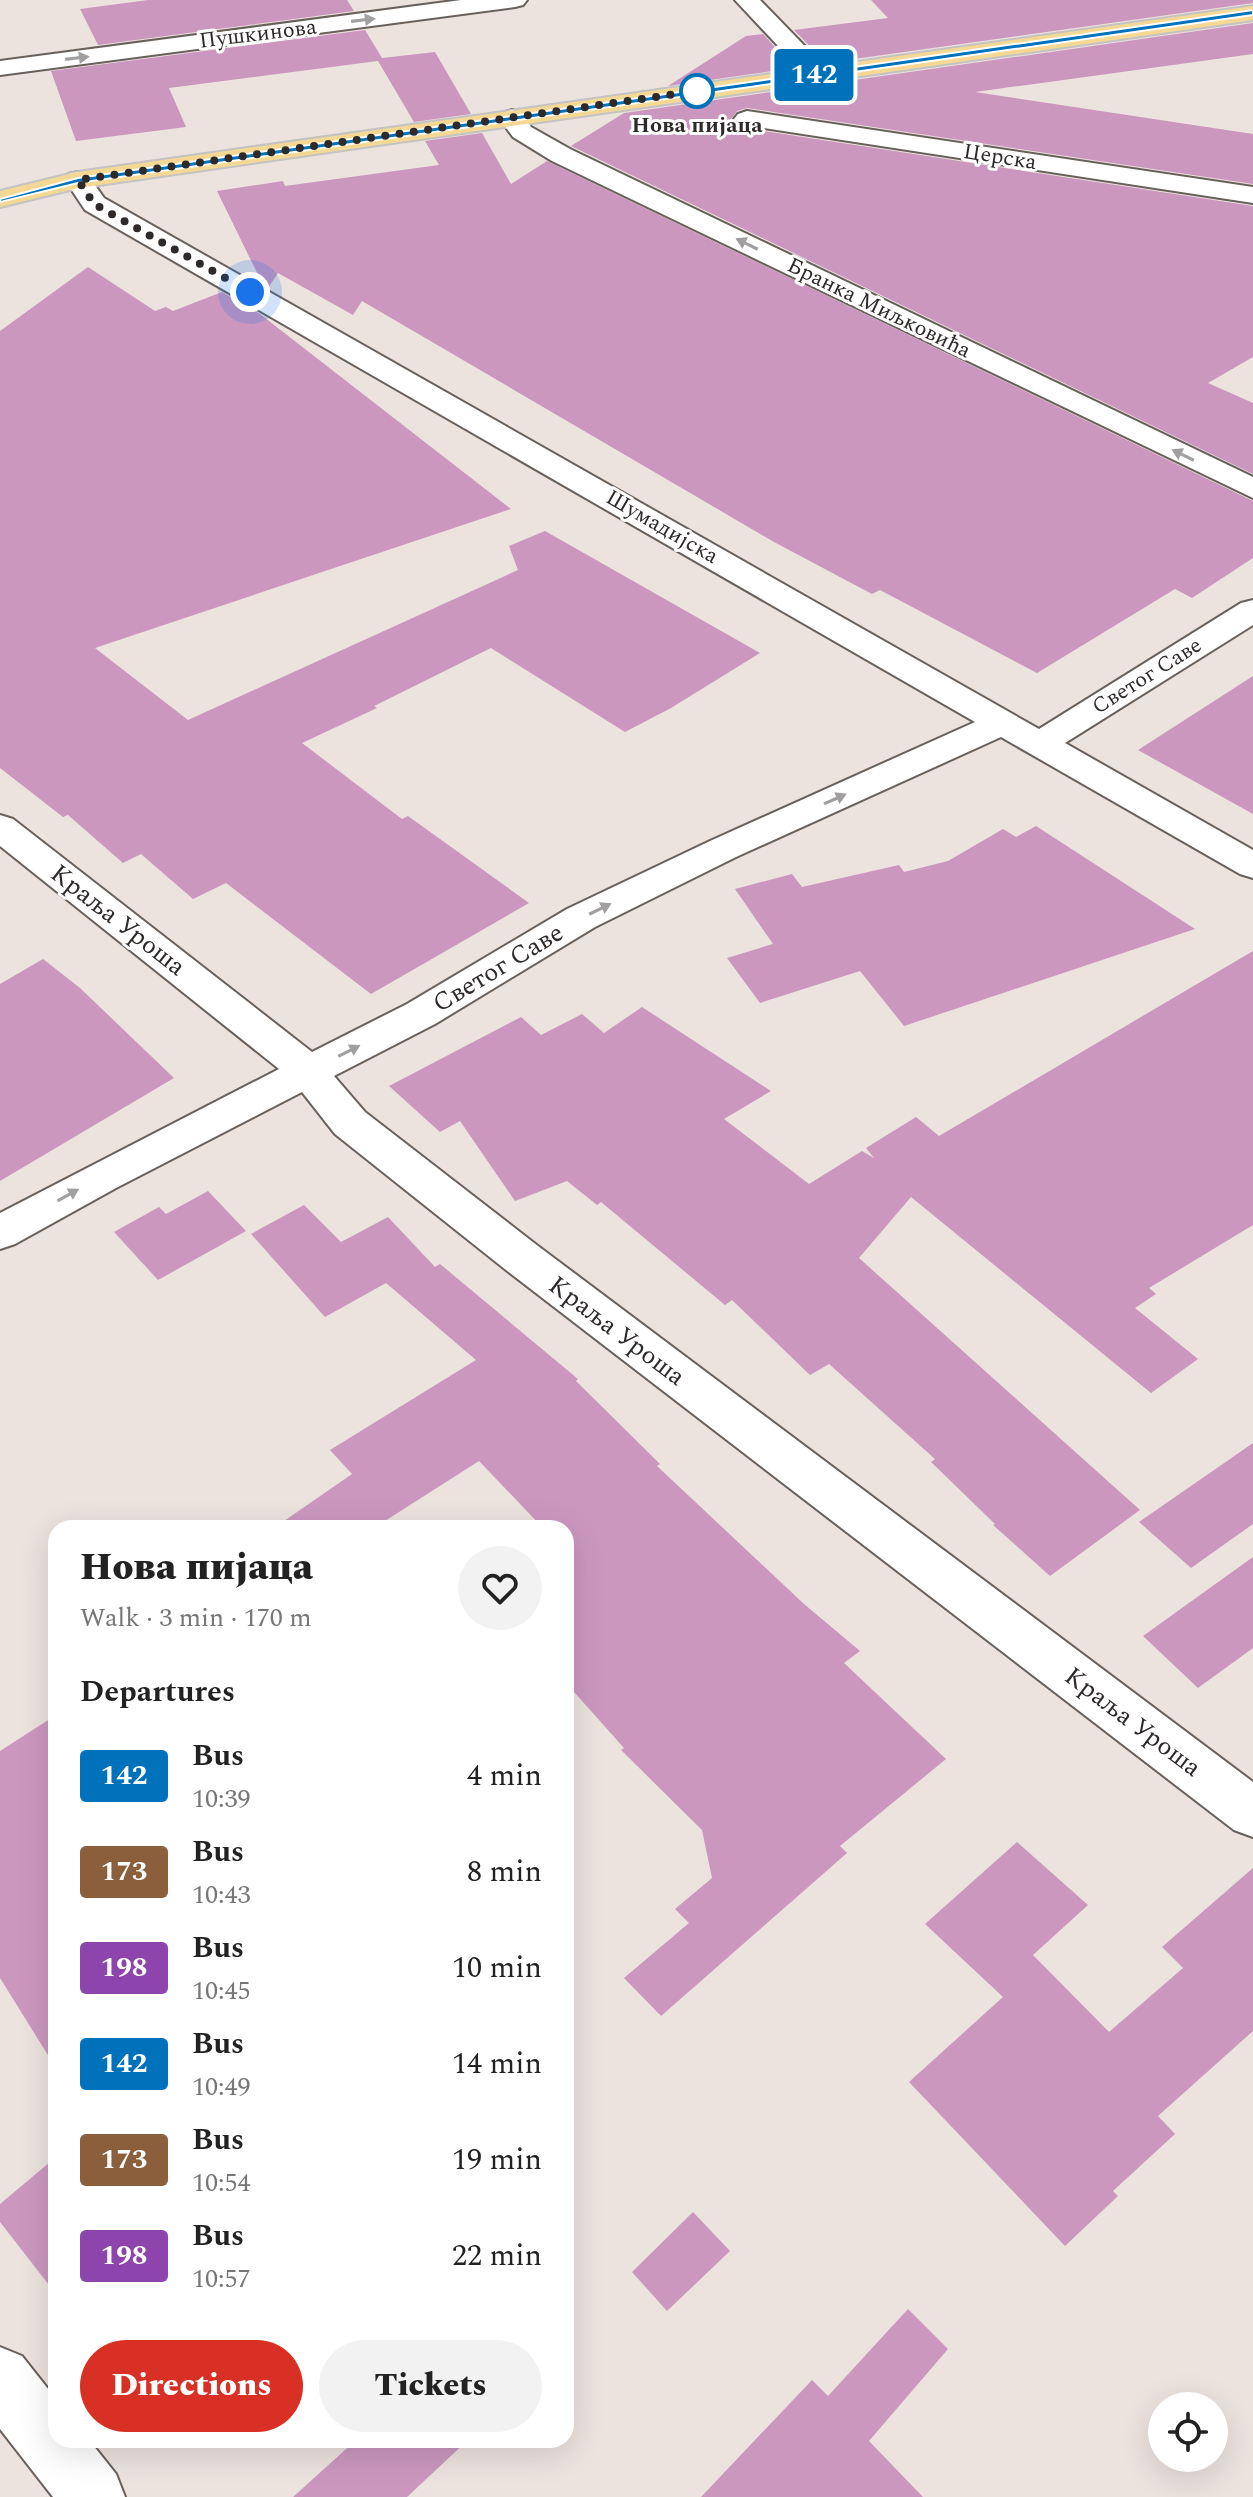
<!DOCTYPE html>
<html lang="en">
<head>
<meta charset="utf-8">
<style>
	body { margin:0; font-family:Spectral,serif; background:#f2f2f2; color:#222; height:100vh; display:flex; flex-direction:column; font-size:30px; white-space:nowrap }
	* { box-sizing:border-box; margin:0 }
	p { font-size:26px; color:#767676 }
	.icon { flex:none; width:44px; height:44px; fill:none; stroke:currentColor; stroke-width:2; stroke-linecap:round; stroke-linejoin:round }
	.map { position:relative; flex:1; overflow:hidden }
	.side { position:absolute; left:48px; top:1520px; width:526px; height:928px; display:flex; flex-direction:column; background:#fff; border-radius:24px; box-shadow:0 8px 32px #0002 }
	.side>* { flex:none }
	.badge { padding:0 16px; border-radius:6px; font-size:28px; line-height:52px }
	.buttons { position:absolute; left:1148px; top:2392px; display:grid; gap:16px }
	.buttons a { display:grid; place-items:center; width:80px; height:80px; border-radius:50%; background:#fff; box-shadow:0 8px 32px #0002; font-size:40px }
	.you { position:absolute; width:40px; height:40px; margin:-20px; border:6px solid #fff; border-radius:50%; background:#1a73e8; box-shadow:0 0 0 12px #1a73e833 }
	.map>.badge { position:absolute; translate:-50% -50%; box-shadow:0 0 0 4px #fff }
	h2 { padding:0 32px; font-size:30px; line-height:72px }
	.round { display:grid; place-items:center; flex:none; width:84px; height:84px; border-radius:42px; background:#f2f2f2 }
	.headline { display:flex; align-items:center; justify-content:space-between; height:136px; padding:0 32px }
	h1 { font-size:38px; font-weight:800; line-height:60px }
	.button { display:flex; gap:16px; margin-top:auto; padding:16px 32px }
	.button a { flex:1; height:92px; border-radius:48px; background:#d93025; color:#fff; font-size:32px; font-weight:800; line-height:92px; text-align:center }
	.button a+a { background:#f2f2f2; color:#222 }
	ul { padding:0; list-style:none }
	li { display:flex; align-items:center; gap:24px; height:96px; padding:0 32px }
	li div { flex:1 }
	li b { display:block; font-size:30px }
	li em { font-style:normal }
	li .badge { min-width:88px; font-weight:700; text-align:center }
	.map>svg:first-child { display:block }
</style>
</head>
<body>
<div class="map">
<svg width="1253" height="2497" viewBox="0 0 1253 2497">
	<rect width="100%" height="100%" fill="#ece2de"/>
	<path fill="#cb97bf" d="M 148,0 L 347,0 L 354,11 L 98,45 L 80,9 Z
		M 871,0 L 1253,0 L 1253,3 L 826,63 L 794,30 L 888,18 Z
		M 1253,23 L 1253,54 L 975,92 L 1253,134 L 1253,184 L 747,108 L 737,111 L 731,119 L 738,127 L 1253,206 L 1253,357 L 1208,383 L 1253,403 L 1253,474 L 571,146 L 624,113 Z
		M 365,30 L 382,58 L 435,52 L 471,114 L 414,122 L 378,61 L 169,88 L 186,127 L 76,141 L 51,71 Z
		M 763,34 L 794,68 L 668,86 L 746,36 Z
		M 482,133 L 511,184 L 547,161 L 1253,501 L 1253,558 L 1192,598 L 1175,589 L 1037,673 L 880,590 L 872,594 L 774,542 L 362,301 L 353,315 L 278,273 L 268,288 L 263,285 L 217,191 L 283,181 L 285,186 L 439,165 L 425,141 Z
		M 88,267 L 155,311 L 166,307 L 173,311 L 222,292 L 260,314 L 511,509 L 95,648 L 188,720 L 518,570 L 509,546 L 545,531 L 760,653 L 671,708 L 625,732 L 491,648 L 374,706 L 377,708 L 302,743 L 402,819 L 408,816 L 529,903 L 371,994 L 226,883 L 193,899 L 141,854 L 123,863 L 68,815 L 63,817 L 0,768 L 0,331 Z
		M 1253,676 L 1253,814 L 1138,750 Z
		M 1036,826 L 1195,929 L 904,1026 L 860,971 L 760,1003 L 727,958 L 773,944 L 735,889 L 792,874 L 802,887 L 899,865 L 904,872 L 948,861 L 1003,829 L 1016,837 Z
		M 1253,951 L 1253,1225 L 1149,1288 L 1156,1294 L 1135,1308 L 1198,1359 L 1151,1393 L 911,1197 L 859,1258 L 1140,1510 L 1050,1576 L 993,1525 L 995,1524 L 931,1462 L 935,1459 L 829,1364 L 810,1375 L 732,1300 L 725,1305 L 601,1202 L 597,1205 L 567,1181 L 515,1201 L 460,1121 L 440,1132 L 389,1086 L 521,1017 L 541,1035 L 582,1014 L 604,1033 L 642,1007 L 771,1091 L 724,1119 L 809,1184 L 862,1151 L 874,1158 L 866,1148 L 916,1117 L 939,1136 Z
		M 43,959 L 80,988 L 174,1078 L 0,1181 L 0,984 Z
		M 208,1191 L 246,1231 L 158,1280 L 114,1232 L 159,1207 L 166,1214 Z
		M 304,1205 L 341,1242 L 388,1217 L 435,1267 L 440,1264 L 578,1379 L 576,1381 L 660,1464 L 657,1466 L 804,1604 L 860,1651 L 844,1663 L 946,1759 L 840,1846 L 847,1853 L 661,2016 L 624,1978 L 689,1923 L 675,1909 L 712,1878 L 702,1830 L 621,1750 L 624,1748 L 566,1683 L 566,1528 L 543,1528 L 479,1461 L 374,1528 L 274,1528 L 352,1474 L 330,1450 L 476,1360 L 386,1283 L 325,1317 L 251,1234 Z
		M 1253,1443 L 1253,1524 L 1191,1568 L 1139,1522 Z
		M 1253,1557 L 1253,1648 L 1198,1688 L 1143,1636 Z
		M 56,1715 L 56,2068 L 0,1978 L 0,1751 Z
		M 1017,1842 L 1088,1905 L 1033,1955 L 1109,2032 L 1183,1968 L 1162,1947 L 1253,1868 L 1253,2031 L 1158,2116 L 1175,2134 L 1113,2191 L 1118,2196 L 1065,2246 L 909,2082 L 1003,1997 L 925,1924 Z
		M 56,2157 L 56,2294 L 0,2222 L 0,2204 Z
		M 693,2212 L 730,2251 L 667,2311 L 632,2272 Z
		M 908,2309 L 948,2349 L 869,2441 L 923,2497 L 701,2497 L 812,2380 L 828,2396 Z
		M 356,2440 L 468,2440 L 407,2497 L 293,2497 Z"/>
	<g fill="none" stroke-linecap="round" stroke-linejoin="round">
		<defs>
			<path id="minor" d="M 461,0 L 527,0 L 523,5 L 515,7 L 0,75 L 0,61 Z
				M 735,0 L 760,0 L 827,69 L 830,74 L 827,79 L 809,79 Z
				M 512,110 L 521,113 L 531,127 L 570,149 L 1253,477 L 1253,498 L 552,161 L 513,137 L 499,118 L 503,113 Z
				M 747,111 L 1253,187 L 1253,203 L 738,124 L 734,119 L 738,114 Z
				M 78,172 L 87,174 L 104,198 L 1039,729 L 1241,603 L 1253,600 L 1253,625 L 1065,743 L 1253,850 L 1253,878 L 1240,874 L 1001,737 L 736,857 L 595,927 L 435,1024 L 334,1076 L 365,1112 L 538,1246 L 1253,1782 L 1253,1837 L 1234,1830 L 506,1270 L 335,1134 L 302,1092 L 116,1188 L 15,1244 L 0,1249 L 0,1213 L 279,1069 L 0,846 L 0,815 L 13,819 L 312,1052 L 407,1004 L 567,909 L 710,841 L 975,722 L 85,210 L 65,180 L 69,174 Z
				M 0,2347 L 22,2356 L 56,2399 L 56,2440 L 89,2440 L 116,2474 L 125,2497 L 53,2497 L 0,2429 Z"/>
			<path id="major" d="M 1253,6 L 1253,20 L 78,188 L 0,207 L 0,191 L 78,172 Z"/>
		</defs>
		<use href="#minor" stroke="#68605b" stroke-width="4"/>
		<use href="#major" stroke="#c4c3c3" stroke-width="4"/>
		<use href="#minor" fill="#fff" fill-rule="evenodd"/>
		<use href="#major" fill="#f5d894" fill-rule="evenodd"/>
	</g>
	<defs><path id="oneway-solid" d="M-6-.8H1V-3.2L6.5 0L1 3.2V.8H-6Z" transform="scale(2)"/></defs>
	<g fill="#a19f9f">
		<use href="#oneway-solid" transform="translate(363 20) rotate(-7)"/>
		<use href="#oneway-solid" transform="translate(77 58) rotate(-7)"/>
		<use href="#oneway-solid" transform="translate(747 244) rotate(-154)"/>
		<use href="#oneway-solid" transform="translate(1183 455) rotate(-154)"/>
		<use href="#oneway-solid" transform="translate(835 799) rotate(-24)"/>
		<use href="#oneway-solid" transform="translate(600 909) rotate(-26)"/>
		<use href="#oneway-solid" transform="translate(349 1051) rotate(-27)"/>
		<use href="#oneway-solid" transform="translate(68 1195) rotate(-29)"/>
	</g>
	<path fill="#0072bc" stroke="#fff" stroke-width="2" d="M 1253,10 L 1253,15 L 78,183 L 0,202 L 0,199 L 78,178 Z"/>
	<g fill="none" stroke-linecap="round" stroke-linejoin="round">
		<path stroke="#2e2a29" stroke-width="8" stroke-dasharray="0 14.4" d="M 250,292 L 94,204 L 78,180 L 697,91"/>
	</g>
	<circle fill="#fff" stroke="#0072bc" stroke-width="4" cx="697" cy="91" r="16"/>
	<g text-anchor="middle" dominant-baseline="central" stroke-width="6" stroke-linejoin="round" paint-order="stroke">
		<g font-size="22" fill="#2e2a29" stroke="#fff">
			<text transform="translate(258 34) rotate(-7)">Пушкинова</text>
			<text transform="translate(1000 157) rotate(9)">Церска</text>
			<text transform="translate(879 308) rotate(26)">Бранка Миљковића</text>
			<text transform="translate(662 527) rotate(30)">Шумадијска</text>
			<text transform="translate(1147 676) rotate(-32)">Светог Саве</text>
		</g>
		<g font-size="22" font-weight="bold" fill="#2e2a29" stroke="#fff">
			<text x="697" y="125">Нова пијаца</text>
		</g>
		<g font-size="26" fill="#2e2a29" stroke="#fff">
			<text transform="translate(118 920) rotate(38)">Краља Уроша</text>
			<text transform="translate(498 968) rotate(-31)">Светог Саве</text>
			<text transform="translate(617 1331) rotate(37)">Краља Уроша</text>
			<text transform="translate(1133 1722) rotate(37)">Краља Уроша</text>
		</g>
	</g>
</svg>
<div class="buttons">
<a><svg class="icon" aria-label="locate" viewBox="0 0 24 24"><circle cx="12" cy="12" r="6"/><path d="M12 2v4M12 18v4M2 12h4M18 12h4"/></svg></a>
</div>
<div class="you" style="left:250px;top:292px"></div>
<b class="badge" style="left:814px;top:75px;background:#0072bc;color:#fff">142</b>
<section class="side">
<div class="headline"><div><h1>Нова пијаца</h1><p>Walk · 3 min · 170 m</p></div><a class="round"><svg class="icon" aria-label="heart" viewBox="0 0 24 24"><path d="M12 20l-8-8c-3-5 5-10 8-4 3-6 11-1 8 4z"/></svg></a></div>
<h2>Departures</h2>
<ul>
<li><span class="badge" style="background:#0072bc;color:#fff">142</span><div><b>Bus</b><p>10:39</p></div><em>4 min</em></li>
<li><span class="badge" style="background:#8b5e3c;color:#fff">173</span><div><b>Bus</b><p>10:43</p></div><em>8 min</em></li>
<li><span class="badge" style="background:#8e44ad;color:#fff">198</span><div><b>Bus</b><p>10:45</p></div><em>10 min</em></li>
<li><span class="badge" style="background:#0072bc;color:#fff">142</span><div><b>Bus</b><p>10:49</p></div><em>14 min</em></li>
<li><span class="badge" style="background:#8b5e3c;color:#fff">173</span><div><b>Bus</b><p>10:54</p></div><em>19 min</em></li>
<li><span class="badge" style="background:#8e44ad;color:#fff">198</span><div><b>Bus</b><p>10:57</p></div><em>22 min</em></li>
</ul>
<div class="button"><a>Directions</a><a>Tickets</a></div>
</section>
</div>
</body>
</html>
